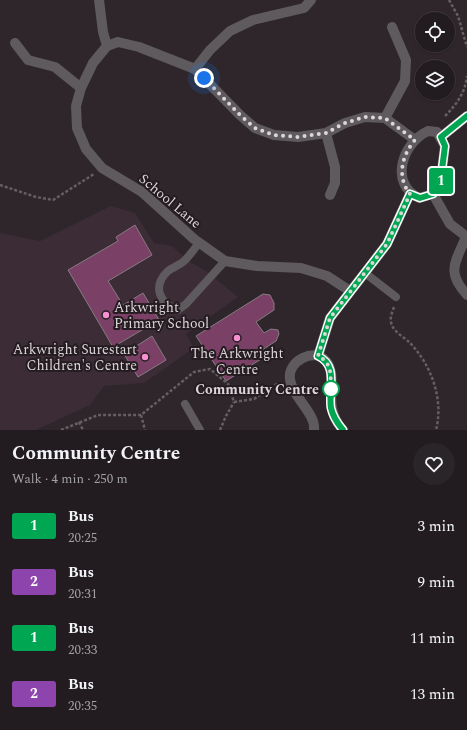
<!DOCTYPE html>
<html lang="en">
<head>
<meta charset="utf-8">
<style>
	body { margin:0; font-family:Spectral,serif; background:#2a2529; color:#f1f3f6; height:100vh; display:flex; flex-direction:column; font-size:15px; white-space:nowrap }
	* { box-sizing:border-box; margin:0 }
	p { font-size:13px; color:#a2a1a5 }
	.icon { flex:none; width:22px; height:22px; fill:none; stroke:currentColor; stroke-width:2; stroke-linecap:round; stroke-linejoin:round }
	.map { position:relative; height:430px; overflow:hidden }
	.drawer { display:flex; flex-direction:column; background:#221c20; flex:1 }
	.drawer>* { flex:none }
	.badge { padding:0 8px; border-radius:3px; font-size:14px; line-height:26px }
	.tools { position:absolute; left:415px; top:12px; display:grid; gap:8px }
	.tools a { display:grid; place-items:center; width:40px; height:40px; border-radius:50%; background:#221c20; box-shadow:0 1px 3px #0004,0 0 0 1px #3f3a3e; font-size:20px }
	.you { position:absolute; width:20px; height:20px; margin:-10px; border:3px solid #fff; border-radius:50%; background:#1a73e8; box-shadow:0 0 0 6px #1a73e833 }
	.map>.badge { position:absolute; translate:-50% -50%; box-shadow:0 0 0 2px #fff }
	.round { display:grid; place-items:center; flex:none; width:42px; height:42px; border-radius:21px; background:#2a2529 }
	.head { display:flex; align-items:center; justify-content:space-between; height:68px; padding:0 12px }
	h1 { font-size:19px; font-weight:700; line-height:30px }
	ul { padding:0; list-style:none }
	li { display:flex; align-items:center; gap:12px; height:56px; padding:0 12px }
	li div { flex:1 }
	li b { display:block; font-size:15px }
	li em { font-style:normal }
	li .badge { min-width:44px; font-weight:700; text-align:center }
	.map>svg:first-child { display:block }
</style>
</head>
<body>
<div class="map">
<svg width="467" height="430" viewBox="0 0 467 430">
	<rect width="100%" height="100%" fill="#2e262a"/>
	<path fill="#3b2c35" d="M 111,206 L 135,213 L 154,243 L 172,246 L 190,262 L 206,271 L 238,297 L 186,334 L 194,348 L 144,383 L 104,386 L 90,405 L 36,430 L 0,430 L 0,233 L 40,241 Z"/>
	<path fill="#7a4065" stroke="#867c82" d="M 135,225 L 152,255 L 108,281 L 123,305 L 143,293 L 159,320 L 113,347 L 68,270 L 118,241 L 116,237 Z
		M 263,294 L 270,295 L 274,303 L 274,310 L 256,322 L 264,333 L 271,329 L 278,330 L 279,334 L 276,341 L 262,350 L 266,356 L 226,381 L 196,336 Z
		M 152,336 L 166,360 L 138,377 L 124,354 Z"/>
	<g fill="none" stroke-linecap="round" stroke-linejoin="round">
		<path stroke="#665e62" stroke-width="2.5" stroke-dasharray="3 2" stroke-linecap="butt" d="M 449,0 L 458,16 L 467,47
			M 445,116 C 457,104 465,93 467,76
			M 0,185 L 36,197 L 53,200 L 94,174
			M 394,307 C 392,313 389,319 392,325 C 394,332 404,337 409,342 C 431,364 444,399 436,430
			M 141,415 L 145,430
			M 79,422 L 83,430
			M 61,430 L 98,415 L 141,415 L 194,372 L 210,369 L 228,384 L 234,402 L 254,399 L 278,383
			M 220,430 L 226,416 L 234,402"/>
		<path stroke="#5f5a5d" stroke-width="8" d="M 199,243 C 194,249 189,257 183,262 C 178,266 171,268 167,272 C 152,287 160,304 178,310 L 186,304 L 225,261
			M 365,273 L 396,297
			M 185,404 L 200,430"/>
		<path stroke="#5f5a5d" stroke-width="10" d="M 99,0 L 103,32 L 107,46
			M 15,43 L 28,60 L 55,67 L 81,88
			M 195,69 L 210,50 L 230,31 L 253,20 L 304,8 L 311,0
			M 385,118 L 405,81 L 406,60 L 392,27
			M 326,133 L 335,167 L 335,183 L 330,195
			M 433,194 L 450,224 L 467,237
			M 466,237 C 455,263 446,272 467,295
			M 350,291 L 327,276 L 301,268 L 257,266 L 225,261 L 194,239 L 142,192 L 102,168 L 86,149 L 77,128 L 76,106 L 81,88 L 93,63 L 107,46 L 118,42 L 139,47 L 195,69 L 240,115 L 255,128 L 274,135 L 298,137 L 326,133 L 345,123 L 365,117 L 385,118 L 415,140"/>
		<path stroke="#5f5a5d" stroke-width="10" d="M 428,131 L 437,132 L 445,146 L 440,185 L 433,194 L 419,198 C 389,184 402,143 428,131 Z
			M 441,137 L 467,116
			M 318,356 L 330,318 L 387,244 L 410,194
			M 314,430 C 316,413 292,397 290,379 C 287,361 315,347 326,361 C 340,378 320,405 343,430"/>
	</g>
	<g fill="none" stroke-linecap="round" stroke-linejoin="round">
		<defs>
			<path id="line" d="M 343,430 C 338,424 333,417 331,408 C 328,389 339,366 318,356 L 330,318 L 387,244 L 410,194 L 420,198 L 433,194 L 440,185 L 445,146 L 441,137 L 467,116"/>
		</defs>
		<use href="#line" stroke="#fff" stroke-width="9"/>
		<use href="#line" stroke="#00a651" stroke-width="6"/>
		<path stroke="#dcd6d9" stroke-width="4" stroke-dasharray="0 7.2" d="M 204,78 L 240,115 L 255,128 L 274,135 L 298,137 L 326,133 L 345,123 L 365,117 L 385,118 L 415,140 C 401,156 397,178 410,194 L 387,244 L 330,318 L 318,356 C 333,363 331,377 330,391 L 331,389"/>
	</g>
	<g fill="#f690d0" stroke="#241c21" stroke-width="1.5">
		<circle cx="106" cy="315" r="4"/>
		<circle cx="237" cy="338" r="4"/>
		<circle cx="145" cy="357" r="4"/>
	</g>
	<circle fill="#fff" stroke="#00a651" stroke-width="2" cx="331" cy="389" r="8"/>
	<g text-anchor="middle" dominant-baseline="central" stroke-width="4" stroke-linejoin="round" paint-order="stroke">
		<g font-size="14" fill="#dcd6d9" stroke="#241c21">
			<text transform="translate(170 201) rotate(40)">School Lane</text>
		</g>
		<g font-size="14" fill="#dcd6d9" stroke="#241c21" text-anchor="start">
			<text x="114" y="307">Arkwright<tspan x="114" dy="16">Primary School</tspan></text>
			<text x="137" y="349" text-anchor="end">Arkwright Surestart<tspan x="137" dy="16">Children's Centre</tspan></text>
			<text x="237" y="353" text-anchor="middle">The Arkwright<tspan x="237" dy="16">Centre</tspan></text>
		</g>
		<g font-size="14" font-weight="bold" fill="#dcd6d9" stroke="#241c21" text-anchor="end">
			<text x="319" y="389">Community Centre</text>
		</g>
	</g>
</svg>
<div class="tools">
<a><svg class="icon" aria-label="locate" viewBox="0 0 24 24"><circle cx="12" cy="12" r="6"/><path d="M12 2v4M12 18v4M2 12h4M18 12h4"/></svg></a>
<a><svg class="icon" aria-label="layers" viewBox="0 0 24 24"><path d="M12 4l9 5-9 5-9-5zM3 14l9 5 9-5"/></svg></a>
</div>
<div class="you" style="left:204px;top:78px"></div>
<b class="badge" style="left:441px;top:181px;background:#00a651;color:#fff">1</b>
</div>
<section class="drawer">
<div class="head"><div><h1>Community Centre</h1><p>Walk · 4 min · 250 m</p></div><a class="round"><svg class="icon" aria-label="heart" viewBox="0 0 24 24"><path d="M12 20l-8-8c-3-5 5-10 8-4 3-6 11-1 8 4z"/></svg></a></div>
<ul>
<li><span class="badge" style="background:#00a651;color:#fff">1</span><div><b>Bus</b><p>20:25</p></div><em>3 min</em></li>
<li><span class="badge" style="background:#8e44ad;color:#fff">2</span><div><b>Bus</b><p>20:31</p></div><em>9 min</em></li>
<li><span class="badge" style="background:#00a651;color:#fff">1</span><div><b>Bus</b><p>20:33</p></div><em>11 min</em></li>
<li><span class="badge" style="background:#8e44ad;color:#fff">2</span><div><b>Bus</b><p>20:35</p></div><em>13 min</em></li>
</ul>
</section>
</body>
</html>
